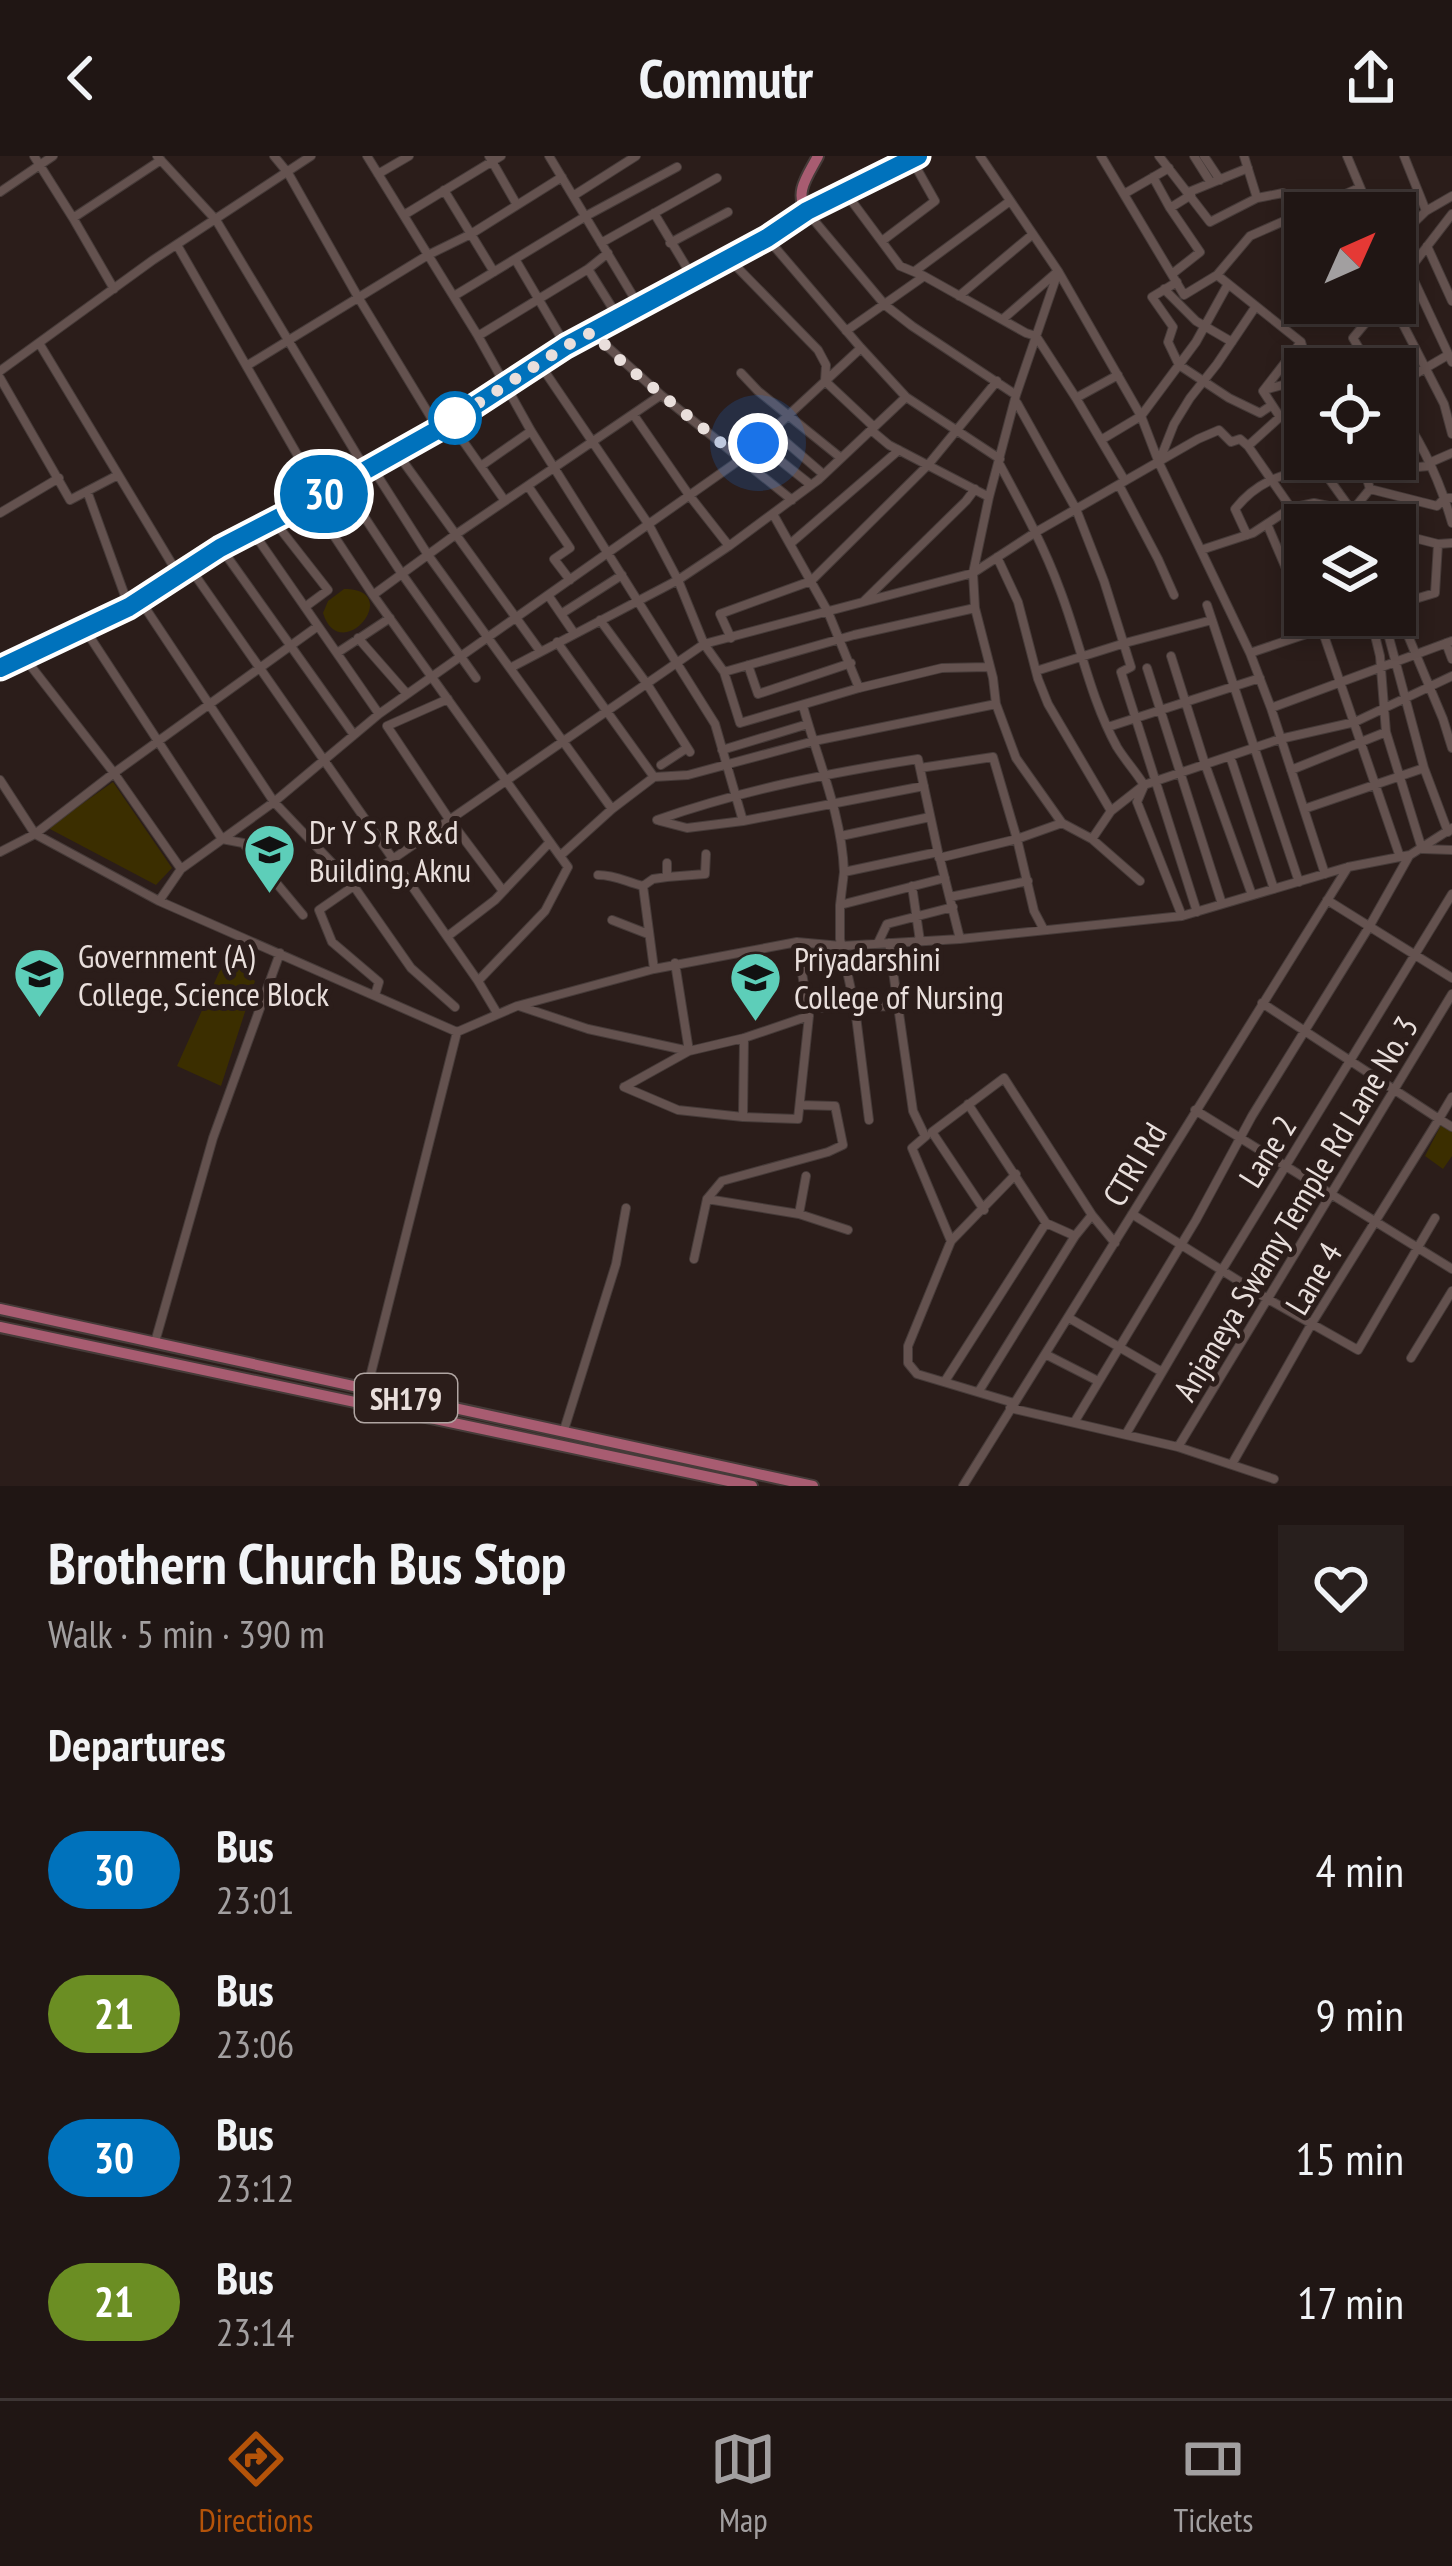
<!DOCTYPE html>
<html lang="en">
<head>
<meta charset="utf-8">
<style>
	body { margin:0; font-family:"PT Sans Narrow",sans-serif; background:#281f1d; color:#f1f3f6; height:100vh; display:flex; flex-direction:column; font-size:45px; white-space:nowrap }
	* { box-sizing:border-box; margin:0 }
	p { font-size:39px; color:#a29fa0 }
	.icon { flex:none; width:66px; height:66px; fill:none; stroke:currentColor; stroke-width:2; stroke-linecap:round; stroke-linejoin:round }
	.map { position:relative; height:1330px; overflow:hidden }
	.drawer { display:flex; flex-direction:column; background:#201614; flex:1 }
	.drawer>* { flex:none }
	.badge { padding:0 24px; border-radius:39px; font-size:42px; line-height:78px }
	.needle { width:78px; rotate:45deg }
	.controls { position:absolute; left:1284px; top:36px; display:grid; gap:24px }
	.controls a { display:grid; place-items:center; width:132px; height:132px; border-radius:0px; background:#201614; box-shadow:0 6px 18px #0003,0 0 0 3px #3d3534; font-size:60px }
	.you { position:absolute; width:60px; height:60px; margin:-30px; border:9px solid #fff; border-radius:50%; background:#1a73e8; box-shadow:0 0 0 18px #1a73e833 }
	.map>.badge { position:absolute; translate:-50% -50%; box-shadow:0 0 0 6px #fff }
	h2 { padding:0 48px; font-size:45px; line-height:108px }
	.round { display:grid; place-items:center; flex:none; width:126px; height:126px; border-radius:0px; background:#281f1d }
	.overview { display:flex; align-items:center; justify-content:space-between; height:204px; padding:0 48px }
	h1 { font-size:57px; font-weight:800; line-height:90px }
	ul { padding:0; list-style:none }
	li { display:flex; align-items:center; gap:36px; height:144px; padding:0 48px }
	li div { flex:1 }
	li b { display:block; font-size:45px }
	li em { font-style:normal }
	li .badge { min-width:132px; font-weight:700; text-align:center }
	header { display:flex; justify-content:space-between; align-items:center; height:156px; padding:0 48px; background:#201614; font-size:54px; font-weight:800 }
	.dock { display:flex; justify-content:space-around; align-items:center; height:168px; border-top:3px solid #3d3534; background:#201614; font-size:33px; color:#a29fa0 }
	.dock a { display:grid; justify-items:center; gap:6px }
	.dock .selected { color:#b45309 }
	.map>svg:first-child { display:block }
</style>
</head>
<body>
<header><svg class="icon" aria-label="back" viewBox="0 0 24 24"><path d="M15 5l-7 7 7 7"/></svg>Commutr<svg class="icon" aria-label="share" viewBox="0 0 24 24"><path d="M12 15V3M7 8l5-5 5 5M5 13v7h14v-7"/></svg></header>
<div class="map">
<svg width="1452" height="1330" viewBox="0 0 1452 1330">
	<rect width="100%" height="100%" fill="#2b1d1a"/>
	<path fill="#3b2e00" d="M 344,433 C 406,433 340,512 323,457 L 328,445 Z
		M 113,626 L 172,712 L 156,729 L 48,672 Z
		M 225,803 L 255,825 L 221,930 L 177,910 Z
		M 1441,969 L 1452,976 L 1452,1000 L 1443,1013 L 1425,1000 Z"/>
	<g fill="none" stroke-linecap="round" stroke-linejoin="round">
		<defs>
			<path id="minor" d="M 34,0 L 73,62
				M 157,0 L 216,64 L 366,314
				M 274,0 L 288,17 L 358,141 L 438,273
				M 367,0 L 478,180 L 531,275 L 715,568 L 743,665
				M 489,0 L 517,49
				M 549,0 L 639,150
				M 980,0 L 1058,115 L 1141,260 L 1159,307 L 1250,497 L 1271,552 L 1325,718
				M 1101,0 L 1184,139 L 1217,119 L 1250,80 L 1359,32
				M 1159,0 L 1210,66 L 1257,42
				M 1194,0 L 1211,27
				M 1204,0 L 1220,24
				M 1244,0 L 1257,42 L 1283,37 L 1298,60
				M 1347,0 L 1371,57
				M 1404,0 L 1426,55
				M 378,18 L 409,0
				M 1153,21 L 1170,52
				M 444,34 L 494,116
				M 0,36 L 53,0
				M 845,36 L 900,110 L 924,120 L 1026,177 L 1036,180 L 1076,242 L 1125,325
				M 1189,36 L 1248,12
				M 1124,38 L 1169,12
				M 573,40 L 636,0
				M 1327,47 L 1333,57
				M 807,56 L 885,149 L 912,170 L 1016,239
				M 654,57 L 693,122
				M 404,59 L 501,0
				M 767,82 L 861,192 L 906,241 L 1000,303
				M 882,85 L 935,45 L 912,4
				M 1395,85 L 1426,55 L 1452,40
				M 601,87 L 717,22
				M 670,87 L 728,56
				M 177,89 L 321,340
				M 1427,90 L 1452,145
				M 515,103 L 566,190
				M 729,103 L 818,194 L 826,209 L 825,225 L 874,271
				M 588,113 L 618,161
				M 1409,114 L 1452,206
				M 915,115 L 1010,45
				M 1058,116 L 1016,239 L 989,341 L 973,417 L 975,452 L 993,522 L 996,548 L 1016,602 L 1062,667 L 1092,683 L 1140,725
				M 1172,118 L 1200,96 L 1170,52 L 1191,39
				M 1217,119 L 1301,186 L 1309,213
				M 1177,126 L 1152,141 L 1173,171 L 1168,186 L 1179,209 L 1229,242 L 1260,257 L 1272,249
				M 1395,132 L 1452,58
				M 114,133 L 73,62 L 161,4
				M 1164,133 L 1196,165 L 1232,186
				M 454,140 L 586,60 L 677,11
				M 959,140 L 1033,78
				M 1312,147 L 1310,150 L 1317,159 L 1329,147
				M 1392,147 L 1444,248 L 1452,278
				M 1003,163 L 1057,116
				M 846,175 L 923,121
				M 591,176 L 661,239 L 792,344
				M 478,180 L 588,113 L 608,97
				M 39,187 L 178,418
				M 539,207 L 649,369 L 678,424 L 704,488 L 724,516 L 740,567 L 859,532 L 942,512 L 988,511
				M 248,209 L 428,99 L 471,78 L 562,21
				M 1371,213 L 1353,182 L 1382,147
				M 0,215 L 153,104 L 311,0
				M 741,217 L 758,235 L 841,302
				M 0,222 L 70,344 L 118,319
				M 1395,230 L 1448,199
				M 1264,234 L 1305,223
				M 1076,242 L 1118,219
				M 1017,247 L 1076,353 L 1104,425 L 1131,511 L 1121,516 L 1197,756
				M 1395,249 C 1421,284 1440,325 1452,367
				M 633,258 L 689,339 L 729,390
				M 449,265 L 505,345
				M 772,274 L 823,318
				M 871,274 L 889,289 L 989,341
				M 1101,284 L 1141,260 L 1196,186 L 1228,128
				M 758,287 L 811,329
				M 397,297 L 540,495
				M 1361,303 L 1370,333 L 1437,350 L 1445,342 L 1452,342
				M 1159,306 L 1174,268 L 1190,242 L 1217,208 L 1256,150
				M 1429,307 L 1452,297
				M 1000,309 C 1022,350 1044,390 1060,434 C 1080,486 1090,542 1117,591 C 1125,604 1136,616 1144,629
				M 481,310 L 531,275
				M 372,311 L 428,399 L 612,653
				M 1365,316 L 1429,310
				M 342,327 L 402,418 L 476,522
				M 1119,329 L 1158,403 L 1174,439
				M 528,330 L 570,392 L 554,403 L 570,424
				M 87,335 L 129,451
				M 311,345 L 373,439 L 560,700 L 612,653 L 654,621 L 688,619 L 814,585 L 996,548
				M 1291,352 L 1248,290 L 1280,261 L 1263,235 L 1301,186
				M 0,357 L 59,322
				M 773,358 L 828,456 L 859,532
				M 274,365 L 328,434 L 305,451
				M 1267,368 L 1288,417 L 1305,442
				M 253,376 L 379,558
				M 1395,377 L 1438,388 L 1452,387
				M 1247,379 L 1235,353 C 1259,323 1283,319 1319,309 L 1352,355 L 1346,369
				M 790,388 L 899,294
				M 221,392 L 354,579
				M 1201,394 L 1253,377 L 1291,352 L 1314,347 L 1352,355 L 1370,333
				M 997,401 L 1018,446 L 1038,523 L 1048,548 L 1111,655
				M 190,412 L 478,825 L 497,857
				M 1409,430 L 1409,482 L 1443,563 L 1452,592
				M 373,439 L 455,379 L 661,239
				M 548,439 L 574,477
				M 140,444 L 274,646 L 353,729 L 411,812 L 455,851
				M 864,445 L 966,345 L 975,333
				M 1207,449 L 1299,726
				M 1395,449 L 1435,437 L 1438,388
				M 561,458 L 622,419
				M 1317,459 L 1400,701
				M 1370,459 L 1380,500 L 1386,576 L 1422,693
				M 600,464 L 647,528 L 690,596
				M 84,472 L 222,683 L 243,687 L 303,759
				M 358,482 L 407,538
				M 731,482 L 720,458 L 811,425 L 928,309 L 997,225
				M 557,486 L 654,621
				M 1446,487 L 1452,503
				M 337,497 L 390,462
				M 1250,497 L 1363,459
				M 23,500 L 114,617 L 181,713
				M 1171,500 L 1205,608 L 1252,739
				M 748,509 L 758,538 L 851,507
				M 510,512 L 678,424 L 729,390 L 818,324 L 906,241
				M 1147,512 L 1222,748
				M 1036,515 L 1125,487 L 1212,464
				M 724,516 L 854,479 L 975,452
				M 448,543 L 387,570 L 449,663 L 503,735
				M 1271,552 L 1452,485
				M 1108,571 L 1260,522
				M 722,594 L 808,568
				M 1230,600 L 1274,733
				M 661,609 L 687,592
				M 920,612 L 993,601 L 1017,683 L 1034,755 L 1044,774
				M 1424,612 L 1448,676
				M 1291,614 L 1386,576
				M 0,624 L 35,678 L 114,617 L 318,470
				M 1144,630 L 1137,646 L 1182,760
				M 1304,653 L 1424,612 L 1383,459
				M 657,664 C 742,634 829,617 918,603 L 938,696 L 844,716 C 842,659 818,605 803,550
				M 660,665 L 687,672 L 743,665 L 924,630
				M 841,680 L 930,661
				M 1092,683 L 1111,655 L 1144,629 L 1280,583 L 1355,566 L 1452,520
				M 1423,693 L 1452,694
				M 0,696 L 35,678 L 159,745 L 457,876
				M 939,702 L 1017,683 L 1062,667
				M 940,703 L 960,783
				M 844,716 L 840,749 L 945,722
				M 598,719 C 616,719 626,726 643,730
				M 667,721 L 705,718 L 706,698
				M 912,730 L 920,785
				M 950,741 L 1028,725
				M 1327,744 L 1452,822
				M 159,745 L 181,713 L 274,646 L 379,558 L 741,303 L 861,192
				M 840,749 L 840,783 L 855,852 L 869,964
				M 612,764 L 648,778
				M 448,780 L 495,744 L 550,686
				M 878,787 L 887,768 L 953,751
				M 889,787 L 913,955 L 925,980
				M 654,813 L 643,730 L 653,723 L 667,721 L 667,707
				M 478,825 L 545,755 L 568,711 L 560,700
				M 375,839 L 379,826 L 332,786 L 319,754 L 704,488 L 973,417 L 1036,376 L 1198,283 L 1219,274 L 1231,286 L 1240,283 L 1248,290
				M 1262,847 L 1439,963 L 1452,941
				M 519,850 L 588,873 L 689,895 L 675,807
				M 807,852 L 899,850
				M 626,930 L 689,895 L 744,882 L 809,860
				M 624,931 L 678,954 L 743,961 L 798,963 L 809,860 L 797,786
				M 968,948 L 1046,1067 L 1075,1080
				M 1195,954 L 1452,1113
				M 743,961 L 744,882
				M 926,980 L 912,992 L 951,1085
				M 707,1043 L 722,1025 L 828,996 L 843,989 L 835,950 L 800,949
				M 799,1058 L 806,1020
				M 1132,1058 L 1266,1142 L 1358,1194 L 1435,1062
				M 1092,1059 L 1115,1087
				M 694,1103 L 707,1043 L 799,1058 L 848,1074
				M 1069,1162 L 1162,1216
				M 155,1186 L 213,982 L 280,797
				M 1045,1198 L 1098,1225
				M 1411,1202 L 1452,1135
				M 945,1225 L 1046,1067
				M 367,1233 L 457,876 L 517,850 L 654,813 L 797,786 L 841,790 L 960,783 L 1182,760 L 1348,711 L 1410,699 L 1452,672
				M 979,1235 L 1075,1080 L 1092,1059 L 1004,922 L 932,976 L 984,1054
				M 1014,1247 L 917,1218 L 908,1207 L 908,1190 L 951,1085 L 1016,1018
				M 1010,1252 L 1178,1291 L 1274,1323
				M 1075,1265 L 1196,1064 L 1252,960 L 1369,771 L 1409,700
				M 564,1274 L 616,1108 L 626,1052
				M 1126,1278 L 1222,1114 L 1452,738
				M 1178,1291 L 1452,838
				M 1232,1308 L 1312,1167 L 1439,963 L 1452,971
				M 963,1330 L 1348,711"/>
			<path id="major" d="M 807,55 C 793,37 809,18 818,0
				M 0,512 L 129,451 L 221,392 L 311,345 L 438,273 L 566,190 L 739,98 L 807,55 L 918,0
				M 0,1153 L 813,1330
				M 0,1171 L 752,1330"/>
		</defs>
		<use href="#minor" stroke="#463b39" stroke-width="10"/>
		<use href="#major" stroke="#463b39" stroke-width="14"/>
		<use href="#minor" stroke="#64524f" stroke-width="8"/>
		<use href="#major" stroke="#a85c71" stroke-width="10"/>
	</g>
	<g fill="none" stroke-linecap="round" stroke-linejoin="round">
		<defs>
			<path id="line" d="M 0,512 L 129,451 L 220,392 L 311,345 L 439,273 L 566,190 L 767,82 L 807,55 L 918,0"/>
		</defs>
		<use href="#line" stroke="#fff" stroke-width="27"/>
		<use href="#line" stroke="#0072bc" stroke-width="18"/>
		<path stroke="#e9dfdc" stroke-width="12" stroke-dasharray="0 21.6" d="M 455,262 L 449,266 L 566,190 L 592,176 L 624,208 L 741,303 L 758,287"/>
	</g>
	<defs>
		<symbol id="university-pin" viewBox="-11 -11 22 30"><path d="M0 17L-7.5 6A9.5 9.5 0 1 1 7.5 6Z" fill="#5dceb9" stroke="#2b1d1a"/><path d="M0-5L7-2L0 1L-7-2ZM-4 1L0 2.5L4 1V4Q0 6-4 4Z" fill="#111"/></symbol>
	</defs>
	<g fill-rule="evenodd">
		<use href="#university-pin" x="240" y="664" width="59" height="81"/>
		<use href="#university-pin" x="10" y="788" width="59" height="81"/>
		<use href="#university-pin" x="726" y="792" width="59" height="81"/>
	</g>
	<circle fill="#fff" stroke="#0072bc" stroke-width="6" cx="455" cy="262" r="24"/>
	<g text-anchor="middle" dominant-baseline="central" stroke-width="10" stroke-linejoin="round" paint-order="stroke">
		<rect fill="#2b1d1a" stroke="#b0a5a2" stroke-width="3" x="355" y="1218" width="102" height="48" rx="9"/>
		<g font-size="30" font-weight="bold" fill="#e9dfdc">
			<text x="406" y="1242">SH179</text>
		</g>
		<g font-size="33" fill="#e9dfdc" stroke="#2b1d1a" text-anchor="start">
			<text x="309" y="675">Dr Y S R R&amp;d<tspan x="309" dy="38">Building, Aknu</tspan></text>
			<text x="78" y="799">Government (A)<tspan x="78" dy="38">College, Science Block</tspan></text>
			<text x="794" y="802">Priyadarshini<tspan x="794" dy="38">College of Nursing</tspan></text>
		</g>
		<g font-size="33" fill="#e9dfdc" stroke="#2b1d1a">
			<text transform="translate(1267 995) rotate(-58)">Lane 2</text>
			<text transform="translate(1134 1008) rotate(-59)">CTRI Rd</text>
			<text transform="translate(1295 1052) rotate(-59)">Anjaneya Swamy Temple Rd Lane No. 3</text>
			<text transform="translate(1313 1122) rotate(-59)">Lane 4</text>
		</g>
	</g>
</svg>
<div class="controls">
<a><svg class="needle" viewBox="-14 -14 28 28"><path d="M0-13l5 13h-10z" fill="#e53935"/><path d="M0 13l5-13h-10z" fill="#a29fa0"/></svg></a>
<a><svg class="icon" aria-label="locate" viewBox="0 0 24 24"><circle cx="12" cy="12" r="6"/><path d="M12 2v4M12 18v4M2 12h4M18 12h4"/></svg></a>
<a><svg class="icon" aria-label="layers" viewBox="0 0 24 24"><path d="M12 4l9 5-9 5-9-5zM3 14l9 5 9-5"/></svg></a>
</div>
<div class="you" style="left:758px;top:287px"></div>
<b class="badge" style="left:324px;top:338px;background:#0072bc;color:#fff">30</b>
</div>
<section class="drawer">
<div class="overview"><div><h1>Brothern Church Bus Stop</h1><p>Walk · 5 min · 390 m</p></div><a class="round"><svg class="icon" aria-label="heart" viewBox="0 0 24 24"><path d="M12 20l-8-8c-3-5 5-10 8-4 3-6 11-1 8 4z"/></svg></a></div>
<h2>Departures</h2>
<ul>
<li><span class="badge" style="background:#0072bc;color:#fff">30</span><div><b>Bus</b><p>23:01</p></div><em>4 min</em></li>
<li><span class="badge" style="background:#6b8e23;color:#fff">21</span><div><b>Bus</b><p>23:06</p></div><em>9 min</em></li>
<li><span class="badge" style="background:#0072bc;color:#fff">30</span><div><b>Bus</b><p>23:12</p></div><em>15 min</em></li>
<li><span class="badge" style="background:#6b8e23;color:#fff">21</span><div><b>Bus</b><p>23:14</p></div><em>17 min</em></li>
</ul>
</section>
<nav class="dock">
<a class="selected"><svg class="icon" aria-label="directions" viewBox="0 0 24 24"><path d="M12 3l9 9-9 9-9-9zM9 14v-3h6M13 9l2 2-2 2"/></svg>Directions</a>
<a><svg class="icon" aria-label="map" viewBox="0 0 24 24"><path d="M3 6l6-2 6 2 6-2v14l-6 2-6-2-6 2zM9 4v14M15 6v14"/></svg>Map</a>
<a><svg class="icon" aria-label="tickets" viewBox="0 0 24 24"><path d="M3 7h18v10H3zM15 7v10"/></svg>Tickets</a>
</nav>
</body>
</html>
